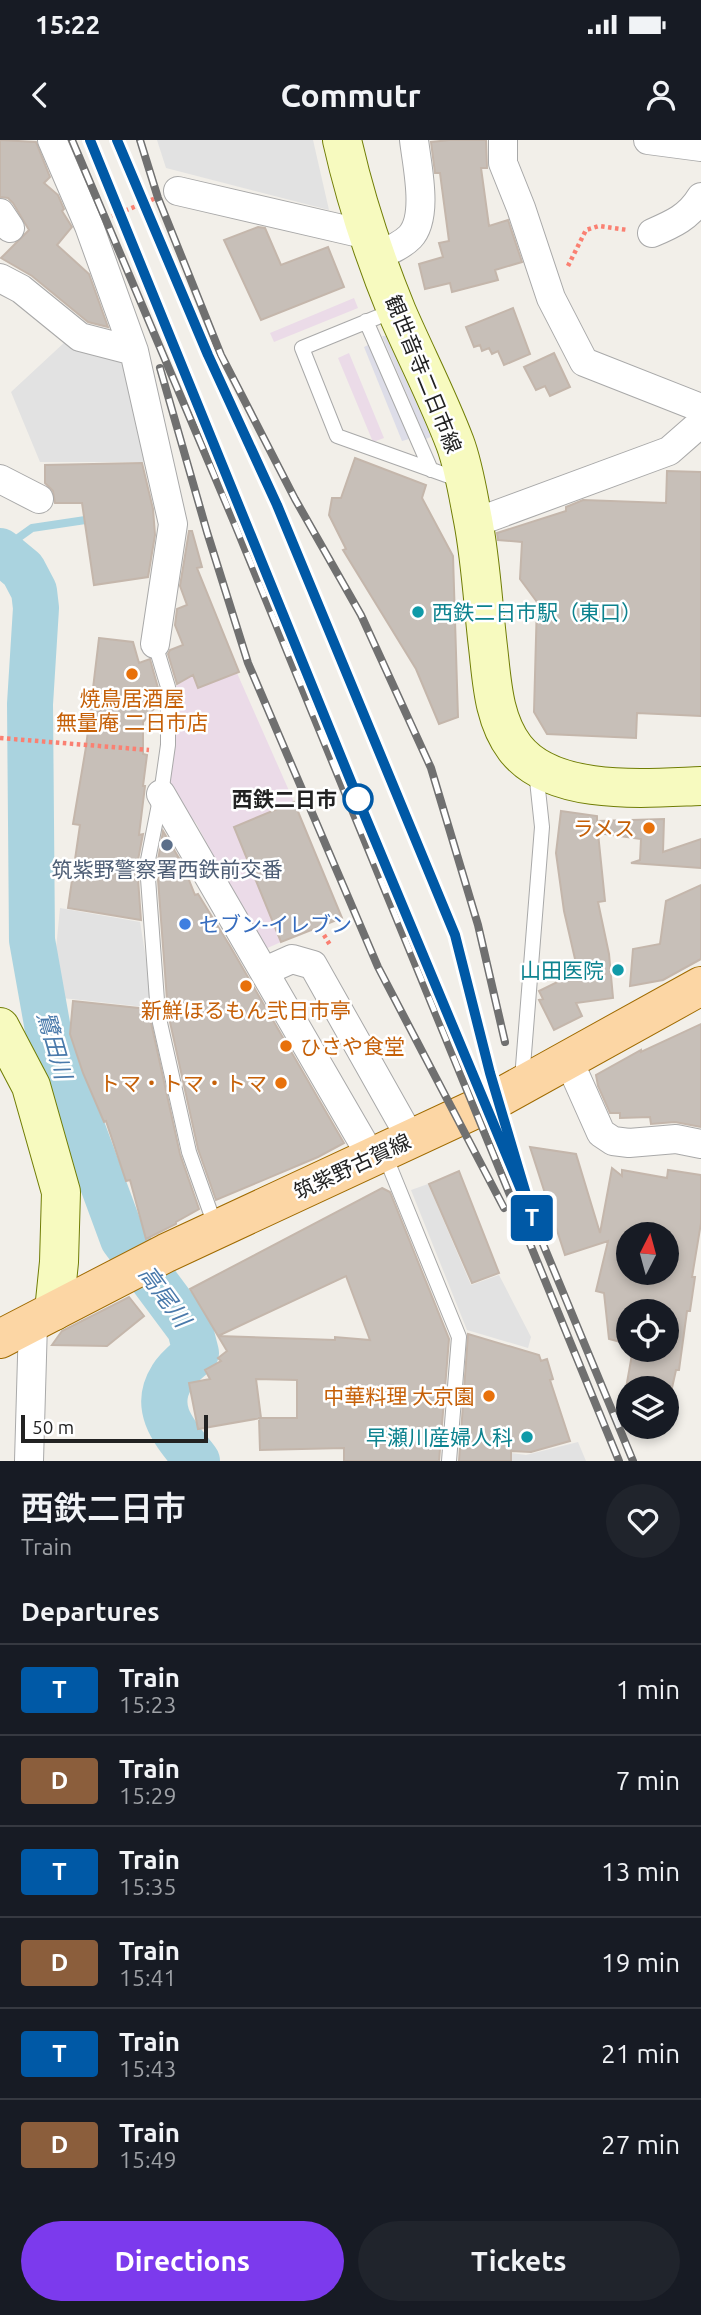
<!DOCTYPE html>
<html lang="en">
<head>
<meta charset="utf-8">
<style>
	body { margin:0; font-family:Ubuntu,"Noto Sans JP",sans-serif; background:#20242c; color:#f1f3f6; height:100vh; display:flex; flex-direction:column; font-size:26px; white-space:nowrap }
	* { box-sizing:border-box; margin:0 }
	p { font-size:23px; color:#9ea1a6 }
	.icon { flex:none; width:38px; height:38px; fill:none; stroke:currentColor; stroke-width:2; stroke-linecap:round; stroke-linejoin:round }
	.map { position:relative; height:1321px; overflow:hidden }
	.drawer { display:flex; flex-direction:column; background:#171b24; flex:1 }
	.drawer>* { flex:none }
	.badge { padding:0 14px; border-radius:5px; font-size:24px; line-height:46px }
	.needle { width:46px; rotate:6deg }
	.buttons { position:absolute; left:616px; top:1082px; display:grid; gap:14px }
	.buttons a { display:grid; place-items:center; width:63px; height:63px; border-radius:50%; background:#171b24; box-shadow:0 4px 10px #0003; font-size:35px }
	.scale { position:absolute; left:21px; bottom:18px; width:187px; box-sizing:border-box; padding-left:7px; border:4px solid #222; border-top:0; font-size:19px; line-height:24px; white-space:nowrap; color:#222; -webkit-text-stroke:5px #fff; paint-order:stroke }
	.map>.badge { position:absolute; translate:-50% -50%; box-shadow:0 0 0 4px #fff }
	h2 { padding:0 21px; font-size:26px; line-height:63px }
	.round { display:grid; place-items:center; flex:none; width:74px; height:74px; border-radius:37px; background:#20242c }
	.headline { display:flex; align-items:center; justify-content:space-between; height:119px; padding:0 21px }
	h1 { font-size:33px; font-weight:600; line-height:52px }
	.primary-button { display:flex; gap:14px; margin-top:auto; padding:14px 21px }
	.primary-button a { flex:1; height:80px; border-radius:42px; background:#7c3aed; color:#fff; font-size:28px; font-weight:600; line-height:80px; text-align:center }
	.primary-button a+a { background:#20242c; color:#f1f3f6 }
	ul { padding:0; list-style:none }
	li { display:flex; align-items:center; gap:21px; height:91px; padding:0 21px; border-top:2px solid #363941 }
	li div { flex:1 }
	li b { display:block; font-size:26px }
	li em { font-style:normal }
	li .badge { min-width:77px; font-weight:700; text-align:center }
	.status { display:flex; justify-content:space-between; align-items:center; height:49px; padding:0 35px; background:#171b24; direction:ltr }
	.status svg { height:19px; fill:currentColor }
	header { display:flex; justify-content:space-between; align-items:center; height:91px; padding:0 21px; background:#171b24; font-size:32px; font-weight:600 }
	.map>svg:first-child { display:block }
</style>
</head>
<body>
<div class="status"><b>15:22</b><svg viewBox="0 0 49 12"><path d="M0 12V9h3v3zM5 12V6h3v6zM10 12V3h3v9zM15 12V0h3v12zM26 1h20v11H26zM47 4h2v5h-2z"/></svg></div>
<header><svg class="icon" aria-label="back" viewBox="0 0 24 24"><path d="M15 5l-7 7 7 7"/></svg>Commutr<svg class="icon" aria-label="person" viewBox="0 0 24 24"><circle cx="12" cy="8" r="4"/><path d="M4 21q1-7 8-7t8 7"/></svg></header>
<div class="map">
<svg width="701" height="1321" viewBox="0 0 701 1321">
	<rect width="100%" height="100%" fill="#f2efe9"/>
	<path fill="#ebdbe8" d="M 354,158 L 358,168 L 274,202 L 270,193 Z
		M 349,213 L 384,298 L 373,302 L 338,218 Z
		M 237,533 L 294,662 L 234,687 L 281,802 L 263,810 L 196,683 L 174,663 L 170,644 L 176,546 L 193,535 L 198,548 Z"/>
	<path fill="#e2e2e2" d="M 157,0 L 313,0 L 329,70 L 166,28 Z
		M 67,200 L 123,217 L 151,322 L 40,322 L 11,252 Z
		M 60,768 L 140,782 L 154,868 L 62,858 L 55,819 Z
		M 428,1044 L 471,1145 L 499,1135 L 531,1197 L 528,1208 L 467,1190 L 411,1050 Z
		M 578,1302 L 586,1321 L 511,1321 L 511,1313 L 526,1315 Z"/>
	<path fill="#dddde8" d="M 382,196 L 389,196 L 437,294 L 426,299 Z
		M 370,204 L 409,299 L 402,301 L 364,207 Z"/>
	<g fill="none" stroke-linecap="round" stroke-linejoin="round">
		<path stroke="#aad3df" stroke-width="8" d="M 0,411 L 32,388 L 92,379"/>
		<path stroke="#aad3df" stroke-width="46" d="M 0,411 L 23,430 L 34,451 L 36,468 L 30,564 L 32,800 L 50,901 L 123,1099 L 190,1189 L 196,1213 C 188,1220 177,1228 172,1237 C 151,1270 177,1295 197,1321"/>
	</g>
	<path fill="#c7bfb8" stroke="#c4b6ab" stroke-width="2" fill-rule="evenodd" d="M 0,0 L 36,2 L 50,37 L 44,43 L 58,55 L 64,69 L 62,71 L 72,87 L 57,105 L 89,134 L 108,187 L 88,182 L 32,136 L 1,118 L 29,90 L 13,63 L 8,58 L 0,57 Z
		M 449,0 L 486,0 L 487,28 L 481,28 L 489,86 L 508,80 L 522,122 L 495,130 L 498,140 L 452,152 L 450,143 L 425,149 L 419,124 L 443,117 L 439,103 L 449,101 L 440,33 L 435,33 L 431,2 Z
		M 258,87 L 265,88 L 281,125 L 328,107 L 344,147 L 261,180 L 224,100 Z
		M 513,168 L 530,214 L 504,225 L 498,211 L 492,214 L 489,208 L 482,211 L 480,205 L 474,207 L 466,187 Z
		M 554,213 L 570,247 L 550,256 L 545,246 L 536,250 L 524,227 Z
		M 355,318 L 426,345 L 422,358 L 453,416 L 458,577 L 439,584 L 416,529 L 343,410 L 346,409 L 329,375 L 332,358 L 341,358 Z
		M 142,323 L 153,369 L 155,395 L 148,437 L 94,445 L 82,363 L 55,363 L 53,351 L 45,343 L 45,325 Z
		M 667,331 L 701,332 L 701,576 L 637,573 L 636,598 L 547,594 L 534,572 L 537,462 L 520,439 L 522,402 L 498,400 L 497,393 L 566,371 L 566,367 L 583,360 L 666,363 Z
		M 189,391 L 192,391 L 202,427 L 197,428 L 239,532 L 198,548 L 193,535 L 177,544 L 168,514 L 170,510 L 183,505 L 175,485 L 177,469 L 187,465 L 180,446 Z
		M 99,498 L 133,502 L 139,523 L 150,519 L 158,548 L 158,554 L 153,556 L 156,566 L 143,582 L 143,614 L 147,615 L 143,646 L 145,646 L 139,695 L 143,694 L 137,725 L 141,780 L 68,768 L 80,685 L 73,684 L 86,607 Z
		M 294,662 L 342,778 L 281,802 L 234,687 Z
		M 561,671 L 597,676 L 597,681 L 664,679 L 663,712 L 701,699 L 701,728 L 631,723 L 640,720 L 641,699 L 598,693 L 605,761 L 598,762 L 609,814 L 613,858 L 576,863 L 582,876 L 554,890 L 539,860 L 543,859 L 539,851 L 578,832 L 564,771 L 556,713 Z
		M 163,691 L 183,725 L 195,755 L 198,754 L 230,806 L 344,1003 L 318,1017 L 216,1060 L 198,1009 L 168,873 L 157,726 Z
		M 701,745 L 701,819 L 663,840 L 630,846 L 633,809 L 660,804 L 666,761 Z
		M 73,861 L 148,869 L 180,1014 L 199,1069 L 176,1082 L 176,1084 L 146,1099 L 130,1040 L 126,1041 L 106,981 L 104,982 L 83,933 L 70,894 Z
		M 701,884 L 701,987 L 675,982 L 651,984 L 650,977 L 620,978 L 620,973 L 610,973 L 598,946 L 596,935 L 641,910 L 641,912 Z
		M 530,1007 L 576,1014 L 600,1093 L 612,1028 L 622,1036 L 622,1030 L 667,1038 L 668,1030 L 701,1035 L 701,1083 L 692,1137 L 695,1137 L 690,1171 L 687,1171 L 679,1230 L 676,1230 L 672,1248 L 626,1248 L 633,1209 L 667,1209 L 667,1171 L 628,1171 L 628,1204 L 609,1199 L 604,1153 L 596,1151 L 608,1101 L 565,1115 ZM 628,1094 L 667,1094 L 667,1132 L 628,1132 Z
		M 459,1031 L 499,1133 L 472,1143 L 429,1044 Z
		M 382,1048 L 390,1052 L 449,1199 L 439,1321 L 344,1321 L 344,1308 L 260,1310 L 259,1278 L 297,1278 L 297,1240 L 256,1239 L 261,1278 L 198,1289 L 189,1243 L 210,1239 L 205,1230 L 221,1221 L 218,1218 L 227,1211 L 190,1149 ZM 346,1136 L 370,1200 L 335,1197 L 335,1200 L 218,1196 Z
		M 129,1157 L 144,1176 L 107,1206 L 52,1205 L 62,1191 Z
		M 468,1194 L 539,1215 L 541,1221 L 547,1219 L 553,1239 L 550,1240 L 570,1301 L 531,1312 L 511,1311 L 511,1321 L 459,1321 Z"/>
	<g fill="none" stroke-linecap="round" stroke-linejoin="round">
		<defs>
			<path id="service" d="M 395,170 L 302,208 L 337,296 L 460,340
				M 366,181 L 431,330
				M 155,504 L 168,547 L 168,605 L 161,654 L 147,725 L 158,874 L 189,1012 L 216,1088
				M 522,939 L 542,687 L 536,631
				M 384,1013 L 459,1197 L 449,1321"/>
			<path id="minor" d="M 52,0 L 89,86 L 134,211 L 173,384 L 155,504
				M 503,0 L 503,23 L 521,68 L 551,158 L 584,222 L 701,268
				M 648,0 L 701,7
				M 178,51 L 368,95
				M 0,73 L 10,88
				M 652,93 C 673,84 689,77 701,57
				M 377,116 C 388,111 401,106 410,97 C 429,77 417,26 414,0
				M 0,138 L 21,149 L 80,197 L 134,211
				M 0,339 L 39,359
				M 474,383 L 669,311 L 701,283
				M 161,654 L 372,1018
				M 265,831 L 292,819 L 313,825 L 411,999
				M 568,919 L 601,993 L 613,1001 L 629,1003 L 676,999 L 701,1004
				M 29,1321 L 33,1183"/>
			<path id="secondary" d="M 342,0 C 355,58 374,116 397,172 C 416,216 438,258 455,303 C 464,327 468,355 473,380 C 481,422 483,465 488,507 C 492,541 493,579 515,608 C 553,657 646,648 701,646
				M 0,887 L 31,946 L 61,1052 L 59,1122 L 54,1171"/>
			<path id="primary" d="M 0,1199 L 166,1113 L 499,958 L 701,846"/>
		</defs>
		<use href="#service" stroke="#a9a9a9" stroke-width="16"/>
		<use href="#minor" stroke="#a9a9a9" stroke-width="30"/>
		<use href="#secondary" stroke="#707d05" stroke-width="40"/>
		<use href="#primary" stroke="#a06b00" stroke-width="40"/>
		<path stroke="#fa8072" stroke-width="4.5" stroke-dasharray="3.5 3.5" stroke-linecap="butt" d="M 112,76 L 156,58
			M 568,126 L 586,90 L 599,86 L 628,90
			M 0,598 L 149,610
			M 324,795 L 330,805"/>
		<use href="#service" stroke="#fff" stroke-width="14"/>
		<use href="#minor" stroke="#fff" stroke-width="28"/>
		<use href="#secondary" stroke="#f7fabf" stroke-width="38"/>
		<use href="#primary" stroke="#fcd6a4" stroke-width="38"/>
		<defs>
			<path id="rail" d="M 72,0 L 234,382 L 619,1321
				M 90,0 L 365,675 L 633,1321
				M 117,0 L 208,215 L 277,365 L 455,795 L 490,933 L 514,1010
				M 140,0 L 158,58 L 221,215 L 295,359 L 361,475 L 431,628 L 478,785 L 505,902
				M 160,228 L 207,392 L 248,523 L 378,827 L 504,1068"/>
		</defs>
		<use href="#rail" stroke="#707070" stroke-width="8"/>
		<use href="#rail" stroke="#fff" stroke-width="5" stroke-dasharray="16" stroke-linecap="butt"/>
	</g>
	<g fill="none" stroke-linecap="round" stroke-linejoin="round">
		<defs>
			<path id="line" d="M 90,0 L 365,676 L 534,1081 L 490,933 L 455,795 L 277,365 L 208,215 L 117,0"/>
		</defs>
		<use href="#line" stroke="#fff" stroke-width="16"/>
		<use href="#line" stroke="#0059a6" stroke-width="10"/>
	</g>
	<g fill="#0f9aa8" stroke="#fff" stroke-width="2.5">
		<circle cx="418" cy="472" r="7"/>
		<circle cx="618" cy="830" r="7"/>
		<circle cx="527" cy="1297" r="7"/>
	</g>
	<g fill="#e8710a" stroke="#fff" stroke-width="2.5">
		<circle cx="132" cy="534" r="7"/>
		<circle cx="649" cy="688" r="7"/>
		<circle cx="246" cy="846" r="7"/>
		<circle cx="286" cy="906" r="7"/>
		<circle cx="281" cy="943" r="7"/>
		<circle cx="489" cy="1256" r="7"/>
	</g>
	<circle fill="#fff" stroke="#0059a6" stroke-width="3.5" cx="358" cy="659" r="14"/>
	<circle fill="#5c6f8a" stroke="#fff" stroke-width="2.5" cx="167" cy="705" r="7"/>
	<circle fill="#3f7fe0" stroke="#fff" stroke-width="2.5" cx="185" cy="784" r="7"/>
	<g text-anchor="middle" dominant-baseline="central" stroke-width="5" stroke-linejoin="round" paint-order="stroke">
		<g font-size="21" fill="#222" stroke="#fff">
			<text transform="translate(424 234) rotate(68)">観世音寺二日市線</text>
			<text transform="translate(352 1026) rotate(-25)">筑紫野古賀線</text>
		</g>
		<g font-size="21" fill="#0d838f" stroke="#fff" text-anchor="end">
			<text x="432" y="472" text-anchor="start">西鉄二日市駅（東口）</text>
			<text x="604" y="830">山田医院</text>
			<text x="513" y="1297">早瀬川産婦人科</text>
		</g>
		<g font-size="21" fill="#c56008" stroke="#fff" text-anchor="end">
			<text x="132" y="558" text-anchor="middle">焼鳥居酒屋<tspan x="132" dy="24">無量庵 二日市店</tspan></text>
			<text x="635" y="688">ラメス</text>
			<text x="246" y="870" text-anchor="middle">新鮮ほるもん弐日市亭</text>
			<text x="300" y="906" text-anchor="start">ひさや食堂</text>
			<text x="267" y="943">トマ・トマ・トマ</text>
			<text x="475" y="1256">中華料理 大京園</text>
		</g>
		<g font-size="21" font-weight="bold" fill="#222" stroke="#fff" text-anchor="end">
			<text x="337" y="659">西鉄二日市</text>
		</g>
		<g font-size="21" fill="#4e5e75" stroke="#fff">
			<text x="167" y="729">筑紫野警察署西鉄前交番</text>
		</g>
		<g font-size="21" fill="#366cbe" stroke="#fff" text-anchor="start">
			<text x="199" y="784">セブン-イレブン</text>
		</g>
		<g font-size="23" font-style="italic" fill="#4a7aab" stroke="#fff">
			<text transform="translate(55 905) rotate(74)">鷺田川</text>
			<text transform="translate(165 1156) rotate(54)">高尾川</text>
		</g>
	</g>
</svg>
<div class="buttons">
<a><svg class="needle" viewBox="-14 -14 28 28"><path d="M0-13l5 13h-10z" fill="#e53935"/><path d="M0 13l5-13h-10z" fill="#9ea1a6"/></svg></a>
<a><svg class="icon" aria-label="locate" viewBox="0 0 24 24"><circle cx="12" cy="12" r="6"/><path d="M12 2v4M12 18v4M2 12h4M18 12h4"/></svg></a>
<a><svg class="icon" aria-label="layers" viewBox="0 0 24 24"><path d="M12 4l9 5-9 5-9-5zM3 14l9 5 9-5"/></svg></a>
</div>
<div class="scale">50 m</div>
<b class="badge" style="left:532px;top:1078px;background:#0059a6;color:#fff">T</b>
</div>
<section class="drawer">
<div class="headline"><div><h1>西鉄二日市</h1><p>Train</p></div><a class="round"><svg class="icon" aria-label="heart" viewBox="0 0 24 24"><path d="M12 20l-8-8c-3-5 5-10 8-4 3-6 11-1 8 4z"/></svg></a></div>
<h2>Departures</h2>
<ul>
<li><span class="badge" style="background:#0059a6;color:#fff">T</span><div><b>Train</b><p>15:23</p></div><em>1 min</em></li>
<li><span class="badge" style="background:#8b5e3c;color:#fff">D</span><div><b>Train</b><p>15:29</p></div><em>7 min</em></li>
<li><span class="badge" style="background:#0059a6;color:#fff">T</span><div><b>Train</b><p>15:35</p></div><em>13 min</em></li>
<li><span class="badge" style="background:#8b5e3c;color:#fff">D</span><div><b>Train</b><p>15:41</p></div><em>19 min</em></li>
<li><span class="badge" style="background:#0059a6;color:#fff">T</span><div><b>Train</b><p>15:43</p></div><em>21 min</em></li>
<li><span class="badge" style="background:#8b5e3c;color:#fff">D</span><div><b>Train</b><p>15:49</p></div><em>27 min</em></li>
</ul>
<div class="primary-button"><a>Directions</a><a>Tickets</a></div>
</section>
</body>
</html>
